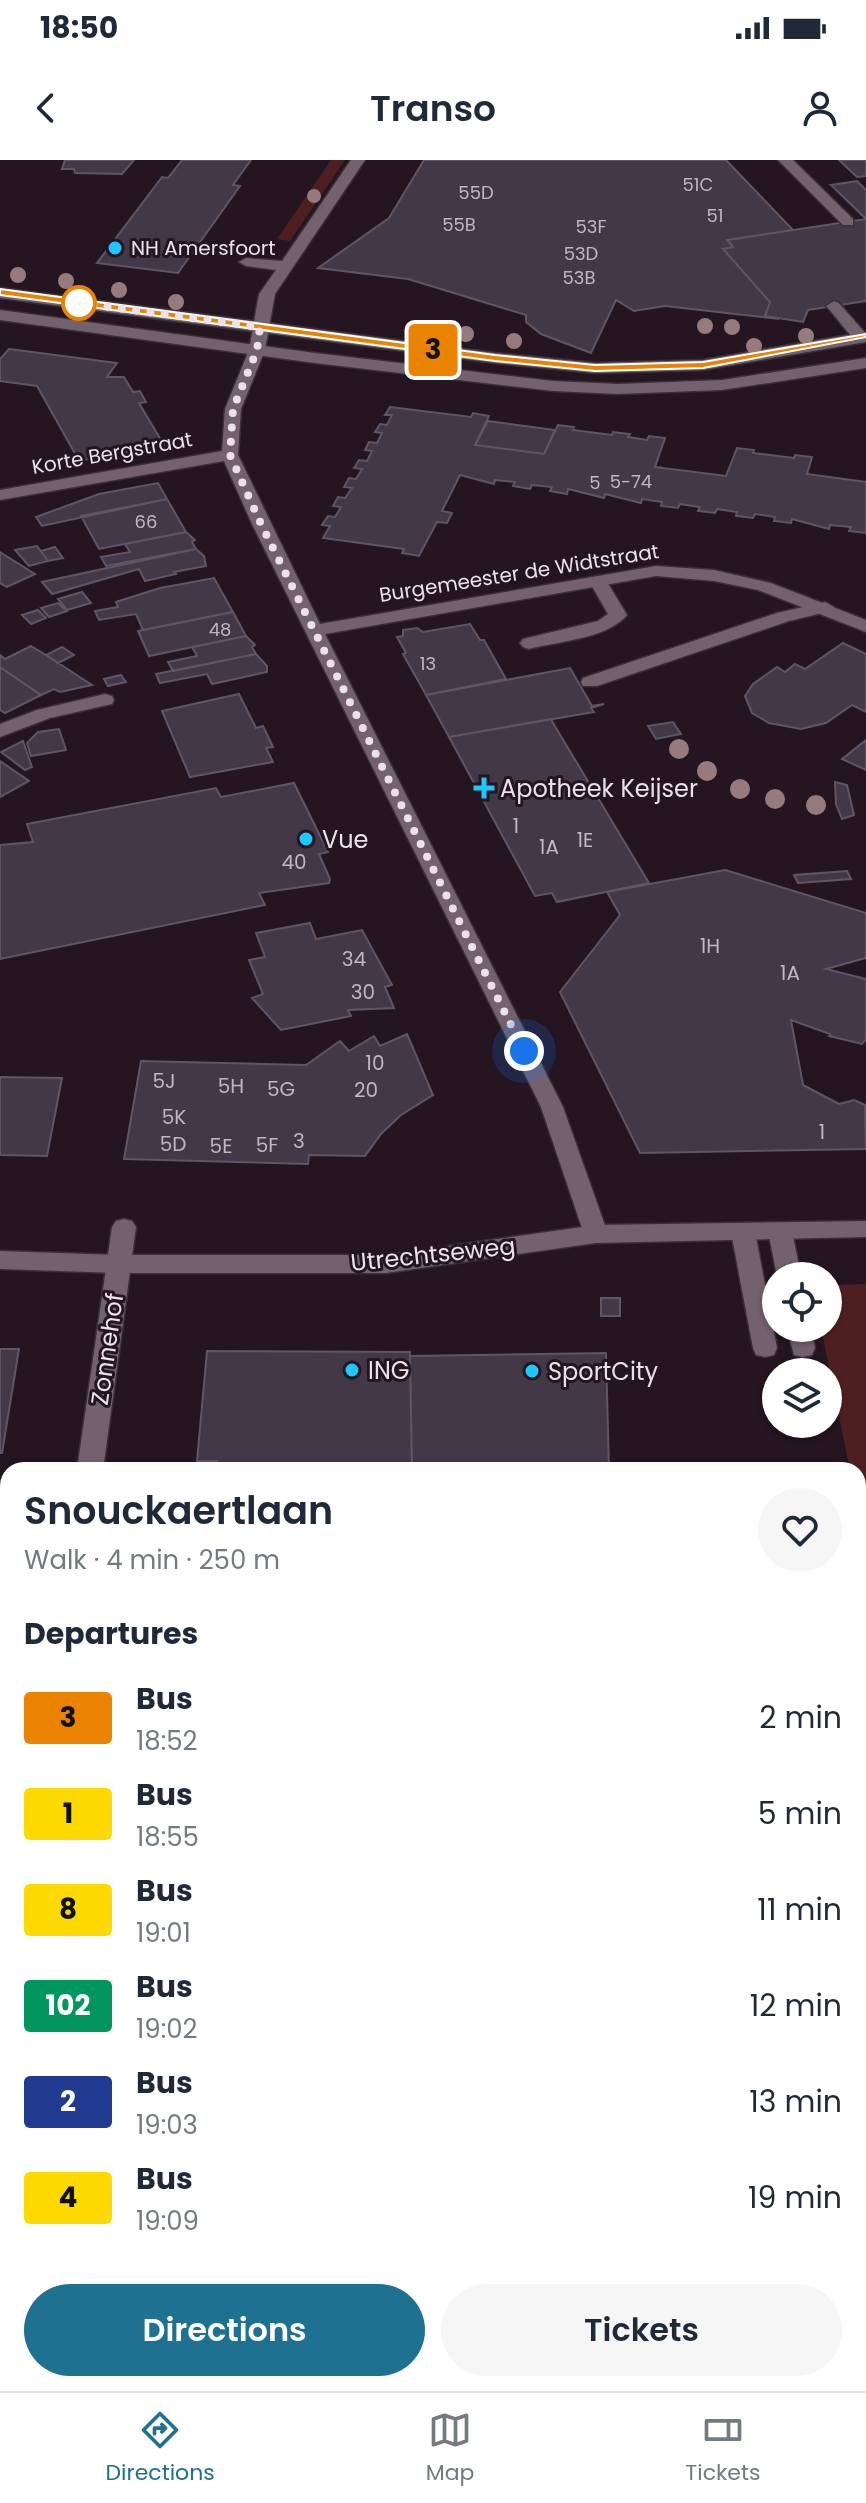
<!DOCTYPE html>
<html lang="en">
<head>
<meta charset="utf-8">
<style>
	body { margin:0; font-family:Poppins,sans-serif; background:#f6f6f7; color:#1f2937; height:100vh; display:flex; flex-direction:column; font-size:30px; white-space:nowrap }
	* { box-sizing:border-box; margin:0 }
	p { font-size:26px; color:#747a83 }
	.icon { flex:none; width:44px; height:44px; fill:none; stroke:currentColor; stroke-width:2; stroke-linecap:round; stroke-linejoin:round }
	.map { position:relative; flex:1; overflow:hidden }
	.drawer { position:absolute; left:0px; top:1302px; width:866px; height:930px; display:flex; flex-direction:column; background:#fff; border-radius:24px 24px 0 0; box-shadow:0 2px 6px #0004 }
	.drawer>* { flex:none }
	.badge { padding:0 16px; border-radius:6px; font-size:28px; line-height:52px }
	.buttons { position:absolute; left:762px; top:1102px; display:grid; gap:16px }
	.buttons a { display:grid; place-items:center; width:80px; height:80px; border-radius:50%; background:#fff; box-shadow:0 2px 6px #0004; font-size:40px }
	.you { position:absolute; width:40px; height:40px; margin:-20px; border:6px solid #fff; border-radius:50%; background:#1a73e8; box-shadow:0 0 0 12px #1a73e833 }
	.map>.badge { position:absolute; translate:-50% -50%; box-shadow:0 0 0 4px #fff }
	h2 { padding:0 24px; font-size:30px; line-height:72px }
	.round { display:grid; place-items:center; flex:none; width:84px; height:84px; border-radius:42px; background:#f6f6f7 }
	.overview { display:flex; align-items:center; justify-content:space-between; height:136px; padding:0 24px }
	h1 { font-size:38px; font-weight:600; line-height:60px }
	.button { display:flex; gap:16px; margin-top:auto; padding:16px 24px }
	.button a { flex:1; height:92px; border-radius:48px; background:#1e7190; color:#fff; font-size:32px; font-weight:600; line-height:92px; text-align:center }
	.button a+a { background:#f6f6f7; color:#1f2937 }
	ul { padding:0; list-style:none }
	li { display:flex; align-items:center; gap:24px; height:96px; padding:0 24px }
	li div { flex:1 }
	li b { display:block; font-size:30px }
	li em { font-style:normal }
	li .badge { min-width:88px; font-weight:700; text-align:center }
	.status { display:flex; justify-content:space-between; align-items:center; height:56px; padding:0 40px; background:#fff; direction:ltr }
	.status svg { height:22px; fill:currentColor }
	header { display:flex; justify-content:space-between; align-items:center; height:104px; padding:0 24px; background:#fff; font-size:36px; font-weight:600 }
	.dock { display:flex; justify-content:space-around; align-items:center; height:112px; border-top:2px solid #e0e1e3; background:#fff; font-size:22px; color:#747a83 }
	.dock a { display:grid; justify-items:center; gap:4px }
	.dock .current { color:#1e7190 }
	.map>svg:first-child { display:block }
</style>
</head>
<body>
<div class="status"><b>18:50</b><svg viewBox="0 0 49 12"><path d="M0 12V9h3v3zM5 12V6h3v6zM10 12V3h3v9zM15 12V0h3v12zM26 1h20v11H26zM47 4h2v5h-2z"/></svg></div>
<header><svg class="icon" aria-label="back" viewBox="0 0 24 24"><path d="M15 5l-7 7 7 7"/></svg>Transo<svg class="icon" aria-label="person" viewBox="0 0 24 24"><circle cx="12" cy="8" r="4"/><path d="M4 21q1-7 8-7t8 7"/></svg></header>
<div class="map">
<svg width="866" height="2231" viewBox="0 0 866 2231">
	<rect width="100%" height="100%" fill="#241520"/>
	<path fill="#4e1f20" d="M 331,0 L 345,0 L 290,81 L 277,79 Z
		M 866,1124 L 866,1383 L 865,1384 L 858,1349 L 858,1310 L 850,1310 L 821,1168 L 828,1168 L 828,1125 Z
		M 0,1550 L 8,1550 L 8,2224 L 216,2224 L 216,2231 L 0,2231 Z"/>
	<path fill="#423847" stroke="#605565" stroke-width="2" d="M 65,0 L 134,0 L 122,14 L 75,13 L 74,9 L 62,9 Z
		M 182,0 L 251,0 L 233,25 L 240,26 L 178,113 L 97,103 L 162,17 L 168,18 Z
		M 424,0 L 726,0 L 793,70 L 727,80 L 733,87 L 723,89 L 770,142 L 765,156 L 779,159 L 665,146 L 634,151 L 616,140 L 591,193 L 541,174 L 526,162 L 526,155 L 408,119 L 318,108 L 389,58 Z
		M 839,0 L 866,0 L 866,16 L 857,17 Z
		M 857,21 L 866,30 L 866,59 L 831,25 Z
		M 866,59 L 866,141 L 808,150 L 803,162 L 765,156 L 770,142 L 723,89 L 733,87 L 728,80 Z
		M 9,189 L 117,203 L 107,217 L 124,217 L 133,232 L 140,231 L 146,242 L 139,243 L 164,285 L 79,301 L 37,226 L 0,221 L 0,199 Z
		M 390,247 L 471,257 L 473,253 L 489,256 L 475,285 L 544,294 L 558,265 L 574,267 L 573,270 L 612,275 L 613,272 L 630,274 L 628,277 L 647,280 L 649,276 L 665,278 L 655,307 L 726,316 L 737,288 L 754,290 L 753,293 L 794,298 L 795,295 L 812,297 L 807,314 L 866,322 L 866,373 L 849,371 L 851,367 L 830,365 L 829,369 L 792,359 L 791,363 L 774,361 L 775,357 L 755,354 L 753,358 L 736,356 L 737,352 L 717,349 L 715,353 L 698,351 L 700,347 L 680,344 L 678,348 L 661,346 L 662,342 L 642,339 L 641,343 L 605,334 L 604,338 L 568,329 L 567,334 L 550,331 L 552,327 L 532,325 L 530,329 L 513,326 L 515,322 L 495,320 L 494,324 L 460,315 L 442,351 L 452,353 L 447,363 L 437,362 L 419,396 L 402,393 L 404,389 L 323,378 L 330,366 L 322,365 L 328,356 L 335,357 L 341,347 L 333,346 L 338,337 L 345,338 L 352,328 L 344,327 L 349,318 L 356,319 L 362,309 L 354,308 L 359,300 L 367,301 L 372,291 L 365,290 L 369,282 L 377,283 L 382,273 L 375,272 L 380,264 L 387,265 L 392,255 L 385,255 Z
		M 488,261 L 555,270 L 544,294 L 475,285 Z
		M 158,323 L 167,339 L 42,366 L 36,357 L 99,334 Z
		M 167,339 L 186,372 L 99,389 L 81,356 Z
		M 186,372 L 195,380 L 192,382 L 196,389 L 106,406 L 101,397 L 130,392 L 125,384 Z
		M 37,386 L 48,401 L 29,406 L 15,390 Z
		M 55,387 L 63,398 L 48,401 L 41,391 Z
		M 196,389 L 204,396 L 206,406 L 174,412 L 176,414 L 145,421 L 139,409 L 52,434 L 42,422 Z
		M 0,392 L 35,414 L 7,427 L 0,423 Z
		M 214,418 L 233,452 L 143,470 L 136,454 L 99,460 L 95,451 L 118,447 L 116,442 L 160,428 Z
		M 82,432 L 91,443 L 67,450 L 58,439 Z
		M 58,443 L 67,451 L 49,457 L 41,448 Z
		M 38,450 L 46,458 L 31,464 L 22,455 Z
		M 233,452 L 246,476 L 149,496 L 138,471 Z
		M 470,464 L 480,480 L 484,480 L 506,519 L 426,535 L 403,494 L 406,493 L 397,477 L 403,476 L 403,470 L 417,468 L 423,472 Z
		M 246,476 L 255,485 L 252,487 L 256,494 L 173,511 L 168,502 L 197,496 L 192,487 Z
		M 843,483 L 866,494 L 866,552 L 852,545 L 826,563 L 801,569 L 769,563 L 752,553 L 745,536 L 753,524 L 777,507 L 785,512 L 795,504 L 805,509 Z
		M 31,486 L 46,495 L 92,525 L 60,532 L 54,529 L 41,535 L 0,507 L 0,495 L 5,499 Z
		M 62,487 L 74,495 L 58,503 L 46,495 Z
		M 256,494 L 267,506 L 267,512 L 212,524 L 207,514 L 160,523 L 156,514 Z
		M 0,507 L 41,535 L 5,553 L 0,550 Z
		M 570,508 L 592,546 L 604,544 L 591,548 L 594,552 L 449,577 L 426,535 Z
		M 121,515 L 126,522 L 108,526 L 104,519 Z
		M 239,534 L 256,568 L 263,566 L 273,587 L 266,588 L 273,602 L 190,617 L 162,551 Z
		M 551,559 L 553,563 L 649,723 L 557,742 L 552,733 L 535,736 L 449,577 Z
		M 673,562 L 681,574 L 656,579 L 648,566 Z
		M 59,569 L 66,590 L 31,596 L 27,583 L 38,572 Z
		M 866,580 L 866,610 L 842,599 Z
		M 23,581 L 32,607 L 25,610 L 1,592 Z
		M 0,601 L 29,621 L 0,637 Z
		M 835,622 L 847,625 L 854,655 L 842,659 L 836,644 Z
		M 294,623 L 328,692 L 319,694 L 330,719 L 329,723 L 259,733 L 265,745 L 0,799 L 0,685 L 33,682 L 27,664 L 216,628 L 221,637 Z
		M 725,710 L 866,753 L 866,798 L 826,809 L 866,819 L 866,879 L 862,884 L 829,876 L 830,874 L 791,860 L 803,925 L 839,944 L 854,940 L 865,945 L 866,989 L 640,993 L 560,832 L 620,755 L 607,732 Z
		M 847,711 L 851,719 L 798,723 L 794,715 Z
		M 310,763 L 316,779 L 362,770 L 392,825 L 385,827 L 394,848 L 348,850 L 351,856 L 281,870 L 252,838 L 263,834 L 249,800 L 265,797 L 256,773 Z
		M 407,874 L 433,935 L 401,955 L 381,974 L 365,996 L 309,995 L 308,1004 L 124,999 L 141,901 L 306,905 L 340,881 L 349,891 L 374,876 L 380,886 Z
		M 0,917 L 62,918 L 47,996 L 0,995 Z
		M 601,1138 L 620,1138 L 620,1156 L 601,1156 Z
		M 0,1189 L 19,1189 L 2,1293 L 0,1293 Z
		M 207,1191 L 410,1192 L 412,1310 L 217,1310 L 217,1301 L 197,1301 Z
		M 606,1193 L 609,1310 L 412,1310 L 410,1196 Z
		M 866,1484 L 866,1514 L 858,1514 L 858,1485 Z
		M 858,1514 L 866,1514 L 866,1602 L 858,1571 Z
		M 259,2224 L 475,2224 L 475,2231 L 259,2231 Z"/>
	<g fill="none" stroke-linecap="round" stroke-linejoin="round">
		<defs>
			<path id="service" d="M 778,0 L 793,0 L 853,59 L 853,65 L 843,65 Z
				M 834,141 L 839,143 L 866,174 L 866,181 L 855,181 L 829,149 L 826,146 Z
				M 598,416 L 604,417 L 627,455 C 607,479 559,481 529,489 L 523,487 L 520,483 L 523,479 L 598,461 L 608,454 L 589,421 Z
				M 825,442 L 834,447 L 831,451 L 789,461 L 597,526 L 583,526 L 581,522 L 583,518 L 777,453 Z
				M 780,1063 L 788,1065 L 792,1071 L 801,1116 L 777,1116 L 768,1071 L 772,1065 Z
				M 743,1064 L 751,1066 L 755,1072 L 777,1188 L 774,1195 L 765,1197 L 756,1195 L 753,1188 L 731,1072 L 735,1066 Z
				M 787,1168 L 811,1168 L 815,1188 L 812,1195 L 803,1197 L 794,1195 Z
				M 0,1356 L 8,1356 L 8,1376 L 0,1376 Z
				M 514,2224 L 548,2224 L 548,2231 L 514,2231 Z"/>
			<path id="minor" d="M 351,0 L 365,0 L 275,134 L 265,190 L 241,249 L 238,295 L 320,464 L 656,406 L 714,410 L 771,423 L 866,460 L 866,472 L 758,430 L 714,421 L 656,416 L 325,474 L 563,947 L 608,1074 L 604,1080 L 596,1083 L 588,1080 L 584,1074 L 541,947 L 252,364 L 224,301 L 0,340 L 0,330 L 222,291 L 225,249 L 249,190 L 259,134 L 276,110 L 246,106 L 239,102 L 246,98 L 282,101 Z
				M 105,534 L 112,536 L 114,540 L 112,544 L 50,558 L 0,577 L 0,564 L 37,550 Z
				M 124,1059 L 132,1061 L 136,1067 L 103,1310 L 77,1310 L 112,1067 L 116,1061 Z
				M 0,1472 L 8,1472 L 8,1494 L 0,1494 Z"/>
			<path id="secondary" d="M 0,128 L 495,193 L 595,203 L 703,200 L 866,172 L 866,182 L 703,210 L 595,213 L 495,203 L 0,138 Z
				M 0,150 L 315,193 L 553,221 L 618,224 L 722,220 L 866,198 L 866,208 L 722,230 L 618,234 L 553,231 L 315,203 L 0,160 Z
				M 866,1061 L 866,1077 L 596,1083 L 386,1113 L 118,1113 L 0,1109 L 0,1091 L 118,1095 L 386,1095 L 596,1065 Z"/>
		</defs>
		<use href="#service" stroke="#392f36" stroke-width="3"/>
		<use href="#minor" stroke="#392f36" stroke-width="3"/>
		<use href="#secondary" stroke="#392f36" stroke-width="3"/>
		<use href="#service" fill="#73616e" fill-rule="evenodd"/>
		<use href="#minor" fill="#73616e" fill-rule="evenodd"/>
		<use href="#secondary" fill="#73616e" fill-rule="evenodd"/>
	</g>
	<g fill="#977a7e">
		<circle cx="314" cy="36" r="7"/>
		<circle cx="18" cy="115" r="8"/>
		<circle cx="66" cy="121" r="8"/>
		<circle cx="119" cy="130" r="8"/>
		<circle cx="176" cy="142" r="8"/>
		<circle cx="705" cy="166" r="8"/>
		<circle cx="732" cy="167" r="8"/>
		<circle cx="466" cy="174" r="8"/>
		<circle cx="806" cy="176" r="8"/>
		<circle cx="514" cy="181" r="8"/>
		<circle cx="754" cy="186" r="8"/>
		<circle cx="679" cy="589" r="10"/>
		<circle cx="707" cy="611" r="10"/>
		<circle cx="740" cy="629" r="10"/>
		<circle cx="775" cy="639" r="10"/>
		<circle cx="816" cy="645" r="10"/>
	</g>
	<path fill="#e98300" stroke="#fff" stroke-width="2" d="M 0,129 L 495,195 L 595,205 L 703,202 L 866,174 L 866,177 L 703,208 L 595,211 L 495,201 L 0,135 Z"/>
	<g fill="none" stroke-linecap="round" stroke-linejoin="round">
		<path stroke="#ebe1e8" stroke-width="8" stroke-dasharray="0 14.4" d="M 79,143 L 260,167 L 257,190 L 233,249 L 230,295 L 261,364 L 524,891"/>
	</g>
	<g fill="#1dc9fc" stroke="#241520" stroke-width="3">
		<circle cx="115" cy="88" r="8"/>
		<path d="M480 616h8v8h8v8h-8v8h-8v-8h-8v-8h8z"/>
		<circle cx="306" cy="679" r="8"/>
		<circle cx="352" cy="1210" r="8"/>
		<circle cx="532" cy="1211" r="8"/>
	</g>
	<circle fill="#fff" stroke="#e98300" stroke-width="4" cx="79" cy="143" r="16"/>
	<g text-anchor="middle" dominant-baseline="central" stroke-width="6" stroke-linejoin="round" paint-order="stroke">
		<g font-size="18" fill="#c1b7c0">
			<text x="698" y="24">51C</text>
			<text x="476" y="32">55D</text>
			<text x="715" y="55">51</text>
			<text x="459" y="64">55B</text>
			<text x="591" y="66">53F</text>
			<text x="581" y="93">53D</text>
			<text x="579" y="117">53B</text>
			<text x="631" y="321">5-74</text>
			<text x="595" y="322">5</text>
			<text x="146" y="361">66</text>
			<text x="220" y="469">48</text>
			<text x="428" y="503">13</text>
		</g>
		<g font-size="20" fill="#ebe1e8" stroke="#241520" text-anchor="start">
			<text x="131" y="88">NH Amersfoort</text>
		</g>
		<g font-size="20" fill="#ebe1e8" stroke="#241520">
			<text transform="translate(112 293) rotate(-10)">Korte Bergstraat</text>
			<text transform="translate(519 413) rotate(-9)">Burgemeester de Widtstraat</text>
		</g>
		<g font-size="20" fill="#c1b7c0">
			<text x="516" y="666">1</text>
			<text x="585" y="680">1E</text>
			<text x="549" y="687">1A</text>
			<text x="294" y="702">40</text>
			<text x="710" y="786">1H</text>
			<text x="354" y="799">34</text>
			<text x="790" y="813">1A</text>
			<text x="363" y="832">30</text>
			<text x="375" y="903">10</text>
			<text x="164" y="921">5J</text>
			<text x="231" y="926">5H</text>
			<text x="281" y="929">5G</text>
			<text x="366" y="930">20</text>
			<text x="174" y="957">5K</text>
			<text x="822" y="972">1</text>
			<text x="299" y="981">3</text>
			<text x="173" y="984">5D</text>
			<text x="267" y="985">5F</text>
			<text x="221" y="986">5E</text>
		</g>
		<g font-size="24" fill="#ebe1e8" stroke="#241520" text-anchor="start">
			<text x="500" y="628">Apotheek Keijser</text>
			<text x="322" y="679">Vue</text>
			<text x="368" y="1210">ING</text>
			<text x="548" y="1211">SportCity</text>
		</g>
		<g font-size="24" fill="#ebe1e8" stroke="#241520">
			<text transform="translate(433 1094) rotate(-6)">Utrechtseweg</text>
			<text transform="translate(107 1189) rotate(-82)">Zonnehof</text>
		</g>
	</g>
</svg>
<div class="buttons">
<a><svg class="icon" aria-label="locate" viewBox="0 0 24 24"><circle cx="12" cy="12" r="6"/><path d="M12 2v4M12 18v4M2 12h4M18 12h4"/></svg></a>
<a><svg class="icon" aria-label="layers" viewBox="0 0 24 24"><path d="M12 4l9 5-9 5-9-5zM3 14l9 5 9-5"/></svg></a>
</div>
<div class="you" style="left:524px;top:891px"></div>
<b class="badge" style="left:433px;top:190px;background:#e98300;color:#111">3</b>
<section class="drawer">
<div class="overview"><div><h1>Snouckaertlaan</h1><p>Walk · 4 min · 250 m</p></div><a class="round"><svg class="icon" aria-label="heart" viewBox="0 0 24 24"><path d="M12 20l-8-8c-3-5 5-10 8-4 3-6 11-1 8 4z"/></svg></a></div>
<h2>Departures</h2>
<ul>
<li><span class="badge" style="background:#e98300;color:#111">3</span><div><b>Bus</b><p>18:52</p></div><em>2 min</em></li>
<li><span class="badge" style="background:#fcd900;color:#111">1</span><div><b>Bus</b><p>18:55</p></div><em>5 min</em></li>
<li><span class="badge" style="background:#fcd900;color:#111">8</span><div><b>Bus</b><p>19:01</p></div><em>11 min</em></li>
<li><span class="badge" style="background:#00965e;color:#fff">102</span><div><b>Bus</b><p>19:02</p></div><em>12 min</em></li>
<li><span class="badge" style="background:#213a8f;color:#fff">2</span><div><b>Bus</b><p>19:03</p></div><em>13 min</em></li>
<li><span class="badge" style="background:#fcd900;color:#111">4</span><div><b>Bus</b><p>19:09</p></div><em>19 min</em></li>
</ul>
<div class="button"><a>Directions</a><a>Tickets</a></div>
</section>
</div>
<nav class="dock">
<a class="current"><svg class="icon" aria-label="directions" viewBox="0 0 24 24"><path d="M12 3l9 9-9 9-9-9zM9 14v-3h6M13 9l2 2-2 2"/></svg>Directions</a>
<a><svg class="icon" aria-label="map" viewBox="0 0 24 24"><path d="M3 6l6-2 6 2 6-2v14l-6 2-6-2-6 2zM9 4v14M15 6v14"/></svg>Map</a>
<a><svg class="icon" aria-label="tickets" viewBox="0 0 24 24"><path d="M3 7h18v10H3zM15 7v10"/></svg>Tickets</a>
</nav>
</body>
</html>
